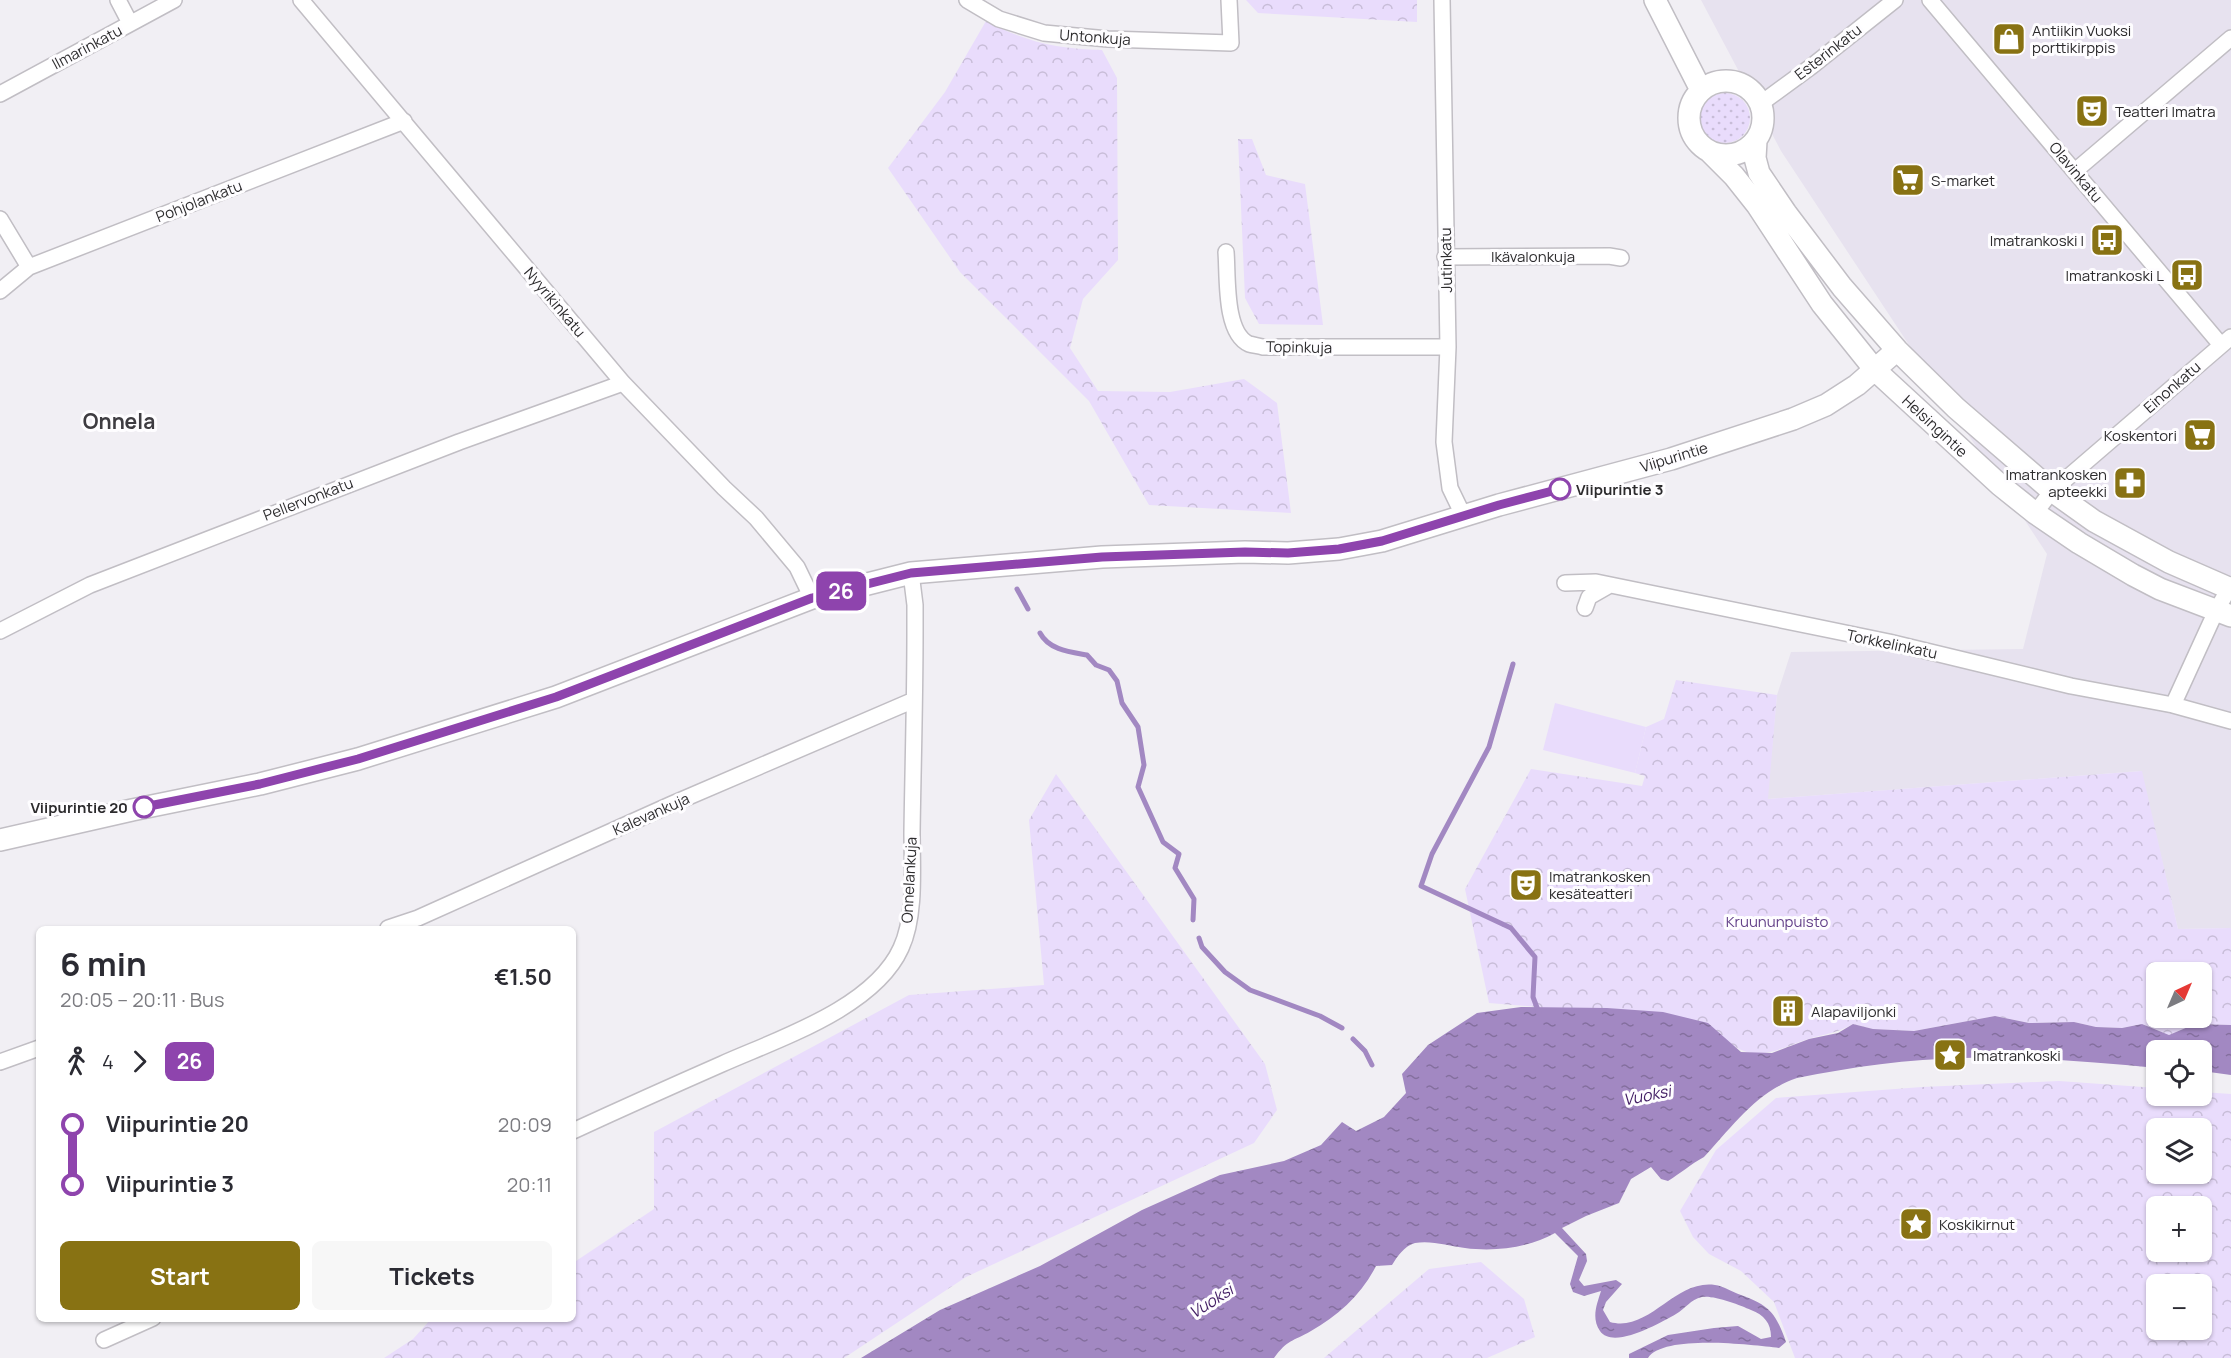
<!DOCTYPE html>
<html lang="en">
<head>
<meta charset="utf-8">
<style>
	body { margin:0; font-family:Manrope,sans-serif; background:#f7f7f7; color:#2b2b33; height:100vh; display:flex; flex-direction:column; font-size:22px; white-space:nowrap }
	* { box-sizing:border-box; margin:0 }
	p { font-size:20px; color:#7c7c81 }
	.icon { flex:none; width:33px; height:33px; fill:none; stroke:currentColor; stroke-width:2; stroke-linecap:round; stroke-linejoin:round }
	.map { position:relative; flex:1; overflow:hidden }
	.details { position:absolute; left:36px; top:926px; width:540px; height:396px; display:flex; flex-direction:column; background:#fff; border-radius:9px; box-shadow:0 2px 4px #0004 }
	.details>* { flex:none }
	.badge { padding:0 12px; border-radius:9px; font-size:21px; line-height:39px }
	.needle { width:39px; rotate:44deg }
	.controls { position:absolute; left:2146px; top:962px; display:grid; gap:12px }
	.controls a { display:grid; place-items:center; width:66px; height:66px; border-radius:9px; background:#fff; box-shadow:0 2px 4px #0004; font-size:30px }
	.map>.badge { position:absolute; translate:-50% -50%; box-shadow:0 0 0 3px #fff }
	.legs { display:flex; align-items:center; gap:9px; height:66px; padding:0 24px; font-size:20px }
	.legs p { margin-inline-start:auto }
	.head { display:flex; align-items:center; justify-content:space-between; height:102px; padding:0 24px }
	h1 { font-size:33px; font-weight:700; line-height:45px }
	.button { display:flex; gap:12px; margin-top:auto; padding:12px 24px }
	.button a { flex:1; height:69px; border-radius:9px; background:#887213; color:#fff; font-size:24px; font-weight:700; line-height:69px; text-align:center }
	.button a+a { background:#f7f7f7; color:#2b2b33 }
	ul { padding:0 24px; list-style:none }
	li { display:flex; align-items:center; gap:21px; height:60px; font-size:22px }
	li i { display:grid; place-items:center; width:9px; height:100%; margin:0 8px; background:currentColor }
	li i::after { content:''; width:15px; height:15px; margin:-8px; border:4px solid; border-radius:50%; background:#fff }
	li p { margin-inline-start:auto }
	li:first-child i { background:linear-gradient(#0000 50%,currentColor 0) }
	li:last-child i { background:linear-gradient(currentColor 50%,#0000 0) }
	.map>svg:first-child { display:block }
</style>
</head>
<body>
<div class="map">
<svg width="2231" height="1358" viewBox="0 0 2231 1358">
	<defs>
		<pattern id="grass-dots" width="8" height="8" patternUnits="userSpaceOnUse" patternTransform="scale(1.5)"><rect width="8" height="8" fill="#e9dcfc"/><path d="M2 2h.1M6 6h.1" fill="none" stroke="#c8bdd8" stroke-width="1.8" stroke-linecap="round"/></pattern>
		<pattern id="forest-crowns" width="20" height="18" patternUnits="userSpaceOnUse" patternTransform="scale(1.5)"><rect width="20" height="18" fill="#e9dcfc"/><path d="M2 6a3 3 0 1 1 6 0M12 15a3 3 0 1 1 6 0" fill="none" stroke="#c8bdd8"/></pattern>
		<pattern id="water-ripples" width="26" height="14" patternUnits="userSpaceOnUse" patternTransform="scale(1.5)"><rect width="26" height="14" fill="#a288c2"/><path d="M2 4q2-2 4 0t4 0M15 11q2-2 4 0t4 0" fill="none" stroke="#846f9e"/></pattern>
	</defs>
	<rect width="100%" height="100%" fill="#f1eff4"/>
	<path fill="#e7e2ef" d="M 1701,0 L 2231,0 L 2231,928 L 2178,929 L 2141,771 L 1767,799 L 1777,695 L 1791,652 L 2023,649 L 2047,554 L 1781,151 Z"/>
	<path fill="url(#grass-dots)" d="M1700 118a25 25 0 1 1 50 0a25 25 0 1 1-50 0Z"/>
	<path fill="url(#forest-crowns)" fill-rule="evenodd" d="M 1246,0 L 1417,0 L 1417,22 L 1258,13 Z
		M 986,21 C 1026,42 1056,49 1102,50 L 1117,78 L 1118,260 L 1083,299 L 1070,348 L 1098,391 L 1170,392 L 1244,379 L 1277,403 L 1291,513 L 1149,505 L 1089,401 L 960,272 L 888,168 L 945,92 Z
		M 1238,139 L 1252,139 L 1266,175 L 1305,184 L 1323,325 L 1259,324 L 1245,298 Z
		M 1676,680 L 1777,695 L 1768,799 L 2142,771 L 2178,929 L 2231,928 L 2231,1025 L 2195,1024 L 2169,1035 L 2142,1024 L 2122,1028 L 2096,1027 L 2074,1022 L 2029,1023 L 1995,1016 L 1914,1031 L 1873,1029 L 1853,1024 C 1837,1033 1825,1034 1808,1039 C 1778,1049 1756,1064 1728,1042 L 1538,1007 L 1489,1003 L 1465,889 L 1531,769 L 1642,786 L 1645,776 L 1635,773 L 1646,727 L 1664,719 ZM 2157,972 L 2202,972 L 2202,1017 L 2157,1017 Z
		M 1056,774 L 1265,1064 L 1277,1110 L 1254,1143 L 966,1277 L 844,1358 L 384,1358 L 413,1339 L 431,1319 L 573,1318 L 573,1263 L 654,1209 L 654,1132 L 909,995 L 1044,985 L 1029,820 Z
		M 2059,1081 L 2157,1088 L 2157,1095 L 2202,1095 L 2202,1092 L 2231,1094 L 2231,1358 L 1795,1358 L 1774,1302 L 1741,1271 L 1709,1254 L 1693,1237 L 1680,1211 L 1716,1150 L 1776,1098 L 1922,1087 ZM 2157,1128 L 2202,1128 L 2202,1173 L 2157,1173 ZM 2157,1206 L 2202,1206 L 2202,1251 L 2157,1251 ZM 2157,1284 L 2202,1284 L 2202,1329 L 2157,1329 Z
		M 1481,1262 L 1524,1299 L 1535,1337 L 1487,1358 L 1324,1358 L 1429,1269 Z"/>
	<path fill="#e9dcfc" d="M 1555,703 L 1646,727 L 1635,773 L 1543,750 Z"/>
	<path fill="url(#water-ripples)" d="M 1521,1007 L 1607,1008 L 1663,1012 L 1708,1023 L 1741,1052 L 1772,1053 L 1809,1039 L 1838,1033 L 1853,1024 L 1873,1029 L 1914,1031 L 1995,1016 L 2029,1023 L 2074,1022 L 2096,1027 L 2122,1028 L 2142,1024 L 2169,1035 L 2195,1024 L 2231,1025 L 2231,1075 L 2202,1071 L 2202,1050 L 2157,1050 L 2157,1068 C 2093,1062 2029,1056 1965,1058 C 1909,1059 1851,1067 1797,1078 C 1757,1091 1732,1127 1704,1157 C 1691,1164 1681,1173 1668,1181 L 1661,1179 L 1651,1167 L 1631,1179 L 1619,1203 L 1586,1216 L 1562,1228 L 1586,1254 L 1587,1261 L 1579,1280 L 1584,1286 L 1616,1280 L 1622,1284 L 1606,1302 L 1603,1310 L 1610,1322 C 1649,1333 1675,1279 1715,1285 C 1723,1286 1732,1292 1741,1295 C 1769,1305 1776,1313 1786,1342 L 1779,1348 C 1752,1345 1664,1334 1648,1358 L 1629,1358 L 1629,1354 L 1668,1335 L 1714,1328 L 1738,1326 L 1761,1339 L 1771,1337 C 1771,1323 1764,1315 1751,1310 C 1740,1305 1714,1295 1702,1297 C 1690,1300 1686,1308 1676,1314 C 1660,1323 1613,1350 1600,1331 C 1591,1318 1597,1304 1601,1291 L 1584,1296 L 1573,1292 L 1570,1284 L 1578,1256 L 1555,1233 C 1529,1248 1494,1252 1465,1248 C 1449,1246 1431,1240 1415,1243 C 1404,1246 1397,1257 1392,1265 L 1376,1266 C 1362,1294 1338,1316 1311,1331 C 1292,1342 1288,1339 1274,1358 L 861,1358 L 940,1310 L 1040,1266 L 1142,1210 L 1220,1175 L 1284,1161 L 1321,1145 L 1342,1122 L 1356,1131 L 1384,1117 L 1406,1093 L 1402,1074 L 1428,1045 L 1477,1013 Z"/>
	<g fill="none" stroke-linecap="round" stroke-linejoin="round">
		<path stroke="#a288c2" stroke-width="5" d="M 1017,589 L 1028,609
			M 1040,633 C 1049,650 1070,652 1087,655 L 1096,665 L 1109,670 L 1117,681 L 1122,703 L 1138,727 L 1144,765 L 1138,787 L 1163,842 L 1179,854 L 1175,868 L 1194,899 L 1193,920
			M 1513,664 L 1489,747 L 1432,854 L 1421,886 L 1511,928 L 1535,957 L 1533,997 L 1539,1013
			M 1199,938 L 1202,947 L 1225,972 L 1250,990 L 1320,1016 L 1342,1028
			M 1353,1039 L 1365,1051 L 1372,1065"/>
		<defs>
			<path id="street" d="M 118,0 L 130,23
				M 301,0 L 623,383 L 724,488 L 756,518 L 797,567 L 812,598
				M 967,0 L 999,19 L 1044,33 L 1108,39 L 1231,43 L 1229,0
				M 1442,0 L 1448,347 L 1444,442 L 1450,488 L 1464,517
				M 1930,0 L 2221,345
				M 0,94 L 174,0
				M 1760,104 L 1812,66 L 1895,0
				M 2075,171 L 2231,38
				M 0,219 L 29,267
				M 1226,252 C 1228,276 1224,333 1249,344 C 1253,345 1259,346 1263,347 L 1448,347
				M 1445,257 L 1609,256 L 1621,258
				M 0,291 L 29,267 L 404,121
				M 2035,513 L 2052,491 L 2231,337
				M 1565,583 L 1596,582 L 1889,642 L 2071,686 L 2173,705 L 2231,721
				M 1585,608 L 1589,597 L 1610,585
				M 0,631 L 90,585 L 459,442 L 623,383
				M 2173,705 L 2216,611 L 2231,585
				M 388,928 L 418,918 L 672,804 L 914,700
				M 0,1062 L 39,1048
				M 573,1131 C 623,1108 672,1086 722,1064 C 778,1039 874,1008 901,948 C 916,916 912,867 912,832 C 913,765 915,698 915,632 L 915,605 L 911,573
				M 104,1340 L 153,1318"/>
			<path id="secondary" d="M 1655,0 L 1701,90
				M1689 118a37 37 0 1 1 74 0a37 37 0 1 1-74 0Z
				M 1756,141 L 1755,158 L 1759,173 L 1786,213 L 1842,287 L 1897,350 L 1956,408 L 2052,491 L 2094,521 L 2169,562 L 2231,589
				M 1710,152 L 1734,176 L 1757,205 L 1822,304 L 1875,370 L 2000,485 L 2035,513 L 2079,543 L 2133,575 L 2160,589 L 2231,616
				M 0,840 L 132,810 L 260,784 L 358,759 L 556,697 L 812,598 L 911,573 L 1102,557 L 1245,552 L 1288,553 L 1339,549 L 1382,541 L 1499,505 L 1671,459 L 1793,419 L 1826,405 L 1857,385 L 1897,350"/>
		</defs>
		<use href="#street" stroke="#c1bec4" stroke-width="18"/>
		<use href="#secondary" stroke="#c1bec4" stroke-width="24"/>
		<use href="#street" stroke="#fff" stroke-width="15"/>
		<use href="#secondary" stroke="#fff" stroke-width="21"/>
	</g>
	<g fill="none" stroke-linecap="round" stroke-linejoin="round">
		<defs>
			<path id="line-1" d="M 144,807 L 260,784 L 358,759 L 556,697 L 812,598 L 911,573 L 1102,557 L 1245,552 L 1288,553 L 1339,549 L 1382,541 L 1499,505 L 1560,489"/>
		</defs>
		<use href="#line-1" stroke="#fff" stroke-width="14"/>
		<use href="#line-1" stroke="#8e44ad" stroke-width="9"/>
	</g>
	<defs>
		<symbol id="shop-square" viewBox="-11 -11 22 22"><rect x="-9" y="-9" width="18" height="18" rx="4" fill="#887213" stroke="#fefdff"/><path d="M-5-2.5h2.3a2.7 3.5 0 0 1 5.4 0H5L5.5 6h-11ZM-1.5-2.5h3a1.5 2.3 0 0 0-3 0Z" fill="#fff"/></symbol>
		<symbol id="theatre-square" viewBox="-11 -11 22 22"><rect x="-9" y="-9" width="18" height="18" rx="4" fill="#887213" stroke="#fefdff"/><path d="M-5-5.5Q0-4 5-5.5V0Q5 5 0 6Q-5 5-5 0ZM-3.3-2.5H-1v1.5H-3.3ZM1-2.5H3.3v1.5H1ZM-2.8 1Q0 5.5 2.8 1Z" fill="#fff"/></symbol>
		<symbol id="supermarket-square" viewBox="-11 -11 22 22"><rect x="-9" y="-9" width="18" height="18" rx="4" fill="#887213" stroke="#fefdff"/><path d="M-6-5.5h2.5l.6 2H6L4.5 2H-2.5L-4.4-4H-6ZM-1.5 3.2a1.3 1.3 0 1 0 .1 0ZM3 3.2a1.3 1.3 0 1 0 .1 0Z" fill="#fff"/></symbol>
		<symbol id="bus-square" viewBox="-11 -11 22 22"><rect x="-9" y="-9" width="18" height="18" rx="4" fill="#887213" stroke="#fefdff"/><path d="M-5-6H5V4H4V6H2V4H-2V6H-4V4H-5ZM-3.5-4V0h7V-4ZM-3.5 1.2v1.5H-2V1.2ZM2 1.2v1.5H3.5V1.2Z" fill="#fff"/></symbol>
		<symbol id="pharmacy-square" viewBox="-11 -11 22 22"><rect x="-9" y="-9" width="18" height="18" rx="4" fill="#887213" stroke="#fefdff"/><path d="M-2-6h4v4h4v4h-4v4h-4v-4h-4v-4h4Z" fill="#fff"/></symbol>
		<symbol id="building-square" viewBox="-11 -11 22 22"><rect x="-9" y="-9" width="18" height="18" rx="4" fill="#887213" stroke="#fefdff"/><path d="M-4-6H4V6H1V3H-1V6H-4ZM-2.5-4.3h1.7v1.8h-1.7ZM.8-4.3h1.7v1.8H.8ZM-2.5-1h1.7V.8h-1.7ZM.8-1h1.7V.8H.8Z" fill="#fff"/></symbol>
		<symbol id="sight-square" viewBox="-11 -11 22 22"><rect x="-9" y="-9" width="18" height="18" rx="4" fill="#887213" stroke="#fefdff"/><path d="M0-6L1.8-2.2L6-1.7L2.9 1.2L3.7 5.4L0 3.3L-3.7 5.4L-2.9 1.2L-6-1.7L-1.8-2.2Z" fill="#fff"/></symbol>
	</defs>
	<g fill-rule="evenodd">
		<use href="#shop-square" x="1990" y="20" width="38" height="38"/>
		<use href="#theatre-square" x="2073" y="92" width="38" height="38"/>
		<use href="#supermarket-square" x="1889" y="161" width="38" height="38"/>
		<use href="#bus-square" x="2088" y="221" width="38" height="38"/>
		<use href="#bus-square" x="2168" y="256" width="38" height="38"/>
		<use href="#supermarket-square" x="2181" y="416" width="38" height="38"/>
		<use href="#pharmacy-square" x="2111" y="464" width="38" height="38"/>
		<use href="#theatre-square" x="1507" y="866" width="38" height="38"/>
		<use href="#building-square" x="1769" y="992" width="38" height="38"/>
		<use href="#sight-square" x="1931" y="1036" width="38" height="38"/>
		<use href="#sight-square" x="1897" y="1205" width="38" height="38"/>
	</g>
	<g fill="#fff" stroke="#8e44ad" stroke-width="3">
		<circle cx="1560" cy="489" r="10"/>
		<circle cx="144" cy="807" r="10"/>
	</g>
	<g text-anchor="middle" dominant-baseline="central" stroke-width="6" stroke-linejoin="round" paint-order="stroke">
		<g font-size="15" fill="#2c2b2d" stroke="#fefdff" text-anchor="start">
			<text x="2032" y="30">Antiikin Vuoksi<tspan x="2032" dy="17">porttikirppis</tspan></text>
			<text x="2115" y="111">Teatteri Imatra</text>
			<text x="1931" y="180">S-market</text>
			<text x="2084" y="240" text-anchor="end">Imatrankoski I</text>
			<text x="2164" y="275" text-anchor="end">Imatrankoski L</text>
			<text x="2177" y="435" text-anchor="end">Koskentori</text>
			<text x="2107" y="474" text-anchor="end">Imatrankosken<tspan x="2107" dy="17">apteekki</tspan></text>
			<text x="1549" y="876">Imatrankosken<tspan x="1549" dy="17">kesäteatteri</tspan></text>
			<text x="1811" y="1011">Alapaviljonki</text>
			<text x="1973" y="1055">Imatrankoski</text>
			<text x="1939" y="1224">Koskikirnut</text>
		</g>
		<g font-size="15" fill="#2c2b2d" stroke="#fefdff">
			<text transform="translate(1095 37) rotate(4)">Untonkuja</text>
			<text transform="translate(87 47) rotate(-28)">Ilmarinkatu</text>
			<text transform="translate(1828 52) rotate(-38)">Esterinkatu</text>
			<text transform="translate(2076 172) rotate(50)">Olavinkatu</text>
			<text transform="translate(199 201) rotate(-21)">Pohjolankatu</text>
			<text x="1533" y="256">Ikävalonkuja</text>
			<text transform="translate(1446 260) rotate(-91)">Jutinkatu</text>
			<text transform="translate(555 302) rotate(50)">Nyyrikinkatu</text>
			<text transform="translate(1299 347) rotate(1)">Topinkuja</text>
			<text transform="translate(2172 387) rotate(-41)">Einonkatu</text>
			<text transform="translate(1935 426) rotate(43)">Helsingintie</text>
			<text transform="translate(1674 457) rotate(-17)">Viipurintie</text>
			<text transform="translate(308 499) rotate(-21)">Pellervonkatu</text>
			<text transform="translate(1892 644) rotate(12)">Torkkelinkatu</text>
			<text transform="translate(651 814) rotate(-24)">Kalevankuja</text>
			<text transform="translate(909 880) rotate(-87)">Onnelankuja</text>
		</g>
		<g font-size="15" font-weight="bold" fill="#2c2b2d" stroke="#fefdff" text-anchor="start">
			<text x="1576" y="489">Viipurintie 3</text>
			<text x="128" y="807" text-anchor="end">Viipurintie 20</text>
		</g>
		<g font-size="15" fill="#634089" stroke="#fefdff">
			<text x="1777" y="921">Kruununpuisto</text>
		</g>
		<g font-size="16" font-style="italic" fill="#421e64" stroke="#fefdff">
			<text transform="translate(1647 1095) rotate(-11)">Vuoksi</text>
			<text transform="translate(1211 1301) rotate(-33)">Vuoksi</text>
		</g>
		<g font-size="21" font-weight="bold" fill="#3e3c41" stroke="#fefdff">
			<text x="119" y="421">Onnela</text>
		</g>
	</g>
</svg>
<div class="controls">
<a><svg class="needle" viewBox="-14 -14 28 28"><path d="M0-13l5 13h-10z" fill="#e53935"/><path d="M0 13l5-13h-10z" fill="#7c7c81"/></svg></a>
<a><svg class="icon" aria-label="locate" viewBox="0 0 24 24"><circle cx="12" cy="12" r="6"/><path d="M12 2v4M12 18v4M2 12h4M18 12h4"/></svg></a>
<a><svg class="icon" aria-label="layers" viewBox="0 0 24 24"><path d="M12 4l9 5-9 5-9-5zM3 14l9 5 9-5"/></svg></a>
<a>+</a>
<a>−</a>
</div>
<b class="badge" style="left:841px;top:591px;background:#8e44ad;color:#fff">26</b>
<section class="details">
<div class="head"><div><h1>6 min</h1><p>20:05 – 20:11 · Bus</p></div><b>€1.50</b></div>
<div class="legs"><svg class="icon" aria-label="walk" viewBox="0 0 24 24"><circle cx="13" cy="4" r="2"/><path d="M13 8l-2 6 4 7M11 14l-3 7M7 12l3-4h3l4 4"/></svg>4<svg class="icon" aria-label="forward" viewBox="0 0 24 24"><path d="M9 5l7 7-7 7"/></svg><b class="badge" style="background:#8e44ad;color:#fff">26</b></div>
<ul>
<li><i style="color:#8e44ad"></i><b>Viipurintie 20</b><p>20:09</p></li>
<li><i style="color:#8e44ad"></i><b>Viipurintie 3</b><p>20:11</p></li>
</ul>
<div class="button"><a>Start</a><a>Tickets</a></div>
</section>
</div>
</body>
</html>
